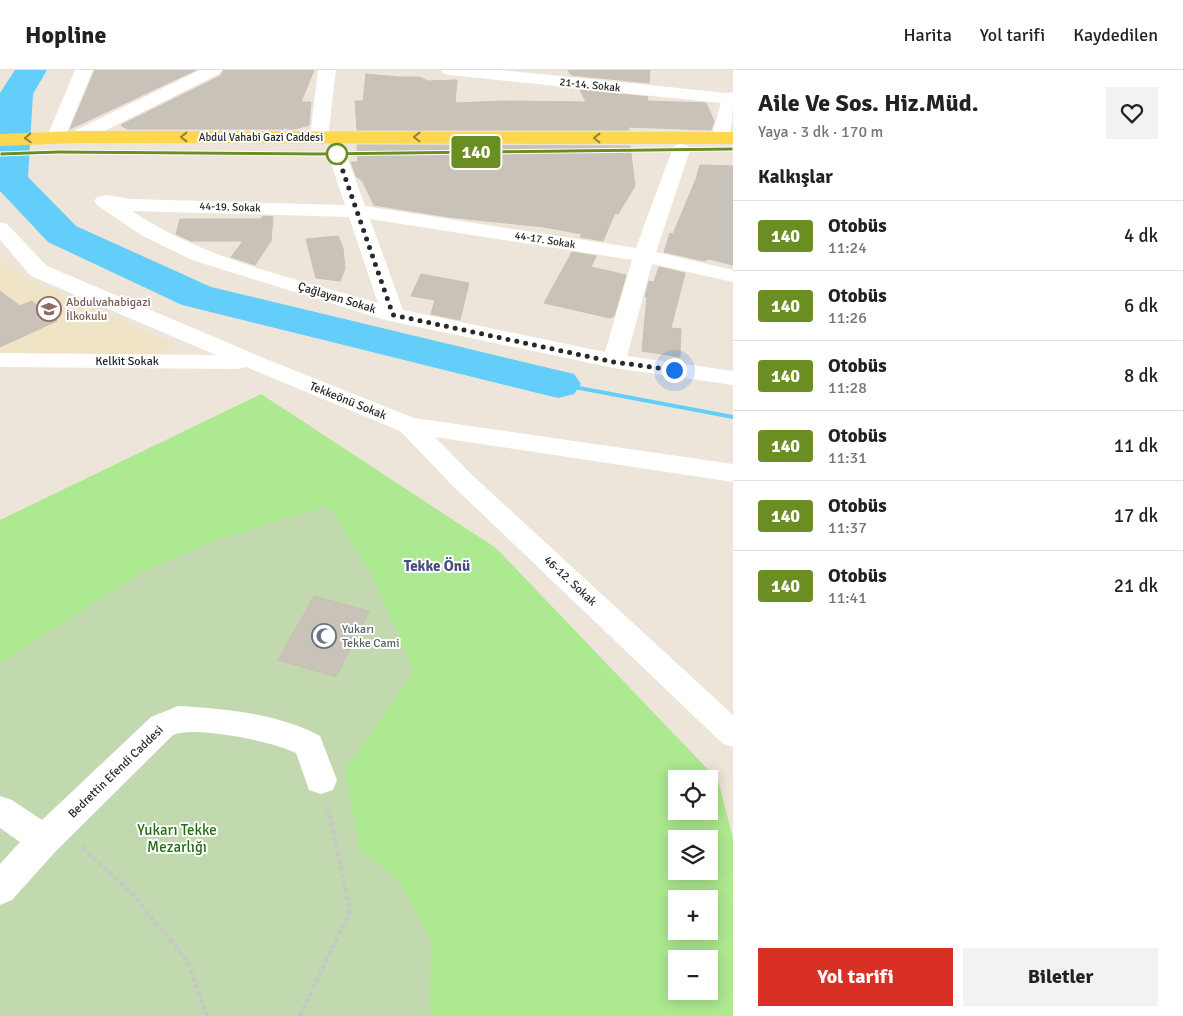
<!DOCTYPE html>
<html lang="tr">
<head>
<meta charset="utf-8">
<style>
	body { margin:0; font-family:Signika,sans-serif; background:#f2f2f2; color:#222; height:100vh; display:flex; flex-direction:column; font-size:19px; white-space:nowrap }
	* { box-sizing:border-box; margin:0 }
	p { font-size:16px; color:#767676 }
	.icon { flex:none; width:28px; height:28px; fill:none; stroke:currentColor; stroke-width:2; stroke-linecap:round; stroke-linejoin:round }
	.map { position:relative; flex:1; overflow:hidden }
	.details { display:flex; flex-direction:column; background:#fff; width:450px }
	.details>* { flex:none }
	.badge { padding:0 10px; border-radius:4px; font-size:18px; line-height:32px }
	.tools { position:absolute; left:668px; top:700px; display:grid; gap:10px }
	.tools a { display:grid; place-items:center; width:50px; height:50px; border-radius:0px; background:#fff; box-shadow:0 2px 12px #0003; font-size:25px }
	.you { position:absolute; width:25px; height:25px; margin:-12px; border:4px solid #fff; border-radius:50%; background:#1a73e8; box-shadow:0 0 0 8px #1a73e833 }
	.map>.badge { position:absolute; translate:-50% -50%; box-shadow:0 0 0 2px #fff }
	h2 { padding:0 25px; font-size:19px; line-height:45px }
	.round { display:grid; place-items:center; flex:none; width:52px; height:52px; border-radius:0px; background:#f2f2f2 }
	.summary { display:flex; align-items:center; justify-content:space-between; height:85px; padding:0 25px }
	h1 { font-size:24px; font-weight:800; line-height:38px }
	.primary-button { display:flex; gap:10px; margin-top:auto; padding:10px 25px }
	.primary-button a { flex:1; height:58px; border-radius:0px; background:#d93025; color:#fff; font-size:20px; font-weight:800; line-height:58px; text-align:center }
	.primary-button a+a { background:#f2f2f2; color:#222 }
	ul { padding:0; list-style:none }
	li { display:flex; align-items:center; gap:15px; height:70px; padding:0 25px; border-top:1px solid #e0e0e0 }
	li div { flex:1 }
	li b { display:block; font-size:19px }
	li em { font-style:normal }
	li .badge { min-width:55px; font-weight:700; text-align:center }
	header { display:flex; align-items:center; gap:30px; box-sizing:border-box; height:70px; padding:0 25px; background:#fff; border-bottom:1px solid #e0e0e0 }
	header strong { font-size:24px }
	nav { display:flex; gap:28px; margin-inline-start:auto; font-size:18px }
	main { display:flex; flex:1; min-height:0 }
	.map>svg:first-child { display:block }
</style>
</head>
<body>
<header>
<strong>Hopline</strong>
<nav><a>Harita</a><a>Yol tarifi</a><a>Kaydedilen</a></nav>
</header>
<main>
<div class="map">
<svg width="733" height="946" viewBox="0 0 733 946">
	<rect width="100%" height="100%" fill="#ede5d9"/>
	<path fill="#f0e4c7" d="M 0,187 L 22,206 L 172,273 L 157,288 L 0,286 Z"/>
	<path fill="#ade990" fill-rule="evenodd" d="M 261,324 L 496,478 L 718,710 L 733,768 L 733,946 L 398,946 L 0,603 L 0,450 ZM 676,709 L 709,709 L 709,741 L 676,741 ZM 676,769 L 709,769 L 709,801 L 676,801 ZM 676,829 L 709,829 L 709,861 L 676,861 ZM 676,889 L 709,889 L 709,921 L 676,921 Z"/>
	<path fill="#c2d8af" d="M 328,436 L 373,506 L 414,602 L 345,699 L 360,780 L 397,808 L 431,870 L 430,946 L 0,946 L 0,592 L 6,590 L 140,503 L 213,471 Z"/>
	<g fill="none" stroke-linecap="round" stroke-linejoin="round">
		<path fill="#62cef9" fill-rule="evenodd" d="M 555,312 L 558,312 L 733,345 L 733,349 L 558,316 L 555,316 L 554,314 Z"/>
		<path fill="#62cef9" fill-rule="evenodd" d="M 15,0 L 47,0 L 33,24 L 28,107 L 76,156 L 211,217 L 574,304 L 581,314 L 574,324 L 558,328 L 182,235 L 48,172 L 0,121 L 0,23 Z"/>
	</g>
	<path fill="#c8c2b9" stroke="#c8c1b3" d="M 95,0 L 196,0 L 70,59 Z
		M 224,0 L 314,0 L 301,32 L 311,32 L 309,55 L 295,59 L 287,59 L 284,57 L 284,59 L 127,59 L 121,55 L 220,6 Z
		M 568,0 L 650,0 L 649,13 L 571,5 Z
		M 366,4 L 398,7 L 419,7 L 428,11 L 457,10 L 455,33 L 505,31 L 586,32 L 580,20 L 648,27 L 647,31 L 706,33 L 714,51 L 711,60 L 628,57 L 629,60 L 357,60 L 355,31 L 363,31 Z
		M 357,75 L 630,76 L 635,116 L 618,144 L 615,143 L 603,171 L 580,167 L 582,164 L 544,157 L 448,147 L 374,135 L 363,112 L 356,106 L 351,92 L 358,92 Z
		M 700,95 L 733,96 L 733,195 L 709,189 L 704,191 L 664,182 L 670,163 L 673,164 L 696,109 Z
		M 263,146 L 273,147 L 271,171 L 255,195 L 231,187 L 243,171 L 191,171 L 176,164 L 180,149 L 261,149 Z
		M 338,166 L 343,178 L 345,199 L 340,211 L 316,208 L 306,169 Z
		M 572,182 L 596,186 L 591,197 L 626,205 L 614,246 L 610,248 L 544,233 Z
		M 659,197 L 685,203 L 671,258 L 681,259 L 680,287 L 642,281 L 647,226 L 645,227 L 649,211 L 654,212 Z
		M 421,204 L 469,213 L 460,250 L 431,244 L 435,230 L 411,226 Z
		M 0,221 L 20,236 L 32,231 L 57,251 L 0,277 Z
		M 314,526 L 369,541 L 336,607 L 278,590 Z"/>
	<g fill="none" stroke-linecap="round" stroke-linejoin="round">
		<path stroke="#c7c7c7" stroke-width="4" stroke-dasharray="4.5 3" stroke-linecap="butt" d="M 82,777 L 131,823 L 187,890 L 207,946
			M 300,946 L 350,841 L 328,737"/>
		<path fill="#fff" fill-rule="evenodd" d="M 75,0 L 93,0 L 65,67 L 63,71 L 56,73 L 49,71 L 47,67 Z
			M 200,0 L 222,0 L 219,4 L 84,71 L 77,73 L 70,71 L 68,67 L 70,63 Z
			M 318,0 L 336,0 L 328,67 L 326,71 L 319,73 L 312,71 L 310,67 Z
			M 441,0 L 500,0 L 727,23 L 733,22 C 733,38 733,58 727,72 L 720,74 L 713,72 L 711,68 L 721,33 L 450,5 L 444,4 Z
			M 681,74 L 688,76 L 690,80 L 656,182 L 733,200 L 733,212 L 652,194 L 627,286 L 733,301 L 733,315 L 614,298 L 385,250 L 192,190 L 141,165 L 97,135 L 94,131 L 97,127 L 106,125 L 131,129 L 345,135 L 328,84 L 330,80 L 337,78 L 344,80 L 346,84 L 365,136 L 636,178 L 672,80 L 674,76 ZM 132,141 L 349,147 L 378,233 C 294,208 205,190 132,141 ZM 370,149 L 632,190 L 605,282 L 403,240 Z
			M 0,152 L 7,154 L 47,196 L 261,287 L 414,348 L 733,394 L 733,412 L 435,367 L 472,405 L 733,645 L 733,677 L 722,673 L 454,417 L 400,361 L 246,297 L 239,299 L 0,297 L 0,283 L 216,285 L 31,206 L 0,170 Z
			M 178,636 C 226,639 277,643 320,666 L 337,710 L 333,720 L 321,724 L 309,720 L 296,683 C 275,672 195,655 173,665 L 56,781 L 12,830 L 0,835 L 0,794 L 20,772 L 0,758 L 0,726 L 12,730 L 42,750 L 151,647 Z"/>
		<path fill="#fdd84e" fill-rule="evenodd" d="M 77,61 L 733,62 L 733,74 L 77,73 L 0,76 L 0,64 Z"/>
	</g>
	<defs><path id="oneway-chevron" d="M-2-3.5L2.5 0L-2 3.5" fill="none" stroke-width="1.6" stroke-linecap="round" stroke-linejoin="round" transform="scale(1.25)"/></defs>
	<g stroke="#93803c">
		<use href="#oneway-chevron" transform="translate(184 67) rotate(-180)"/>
		<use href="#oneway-chevron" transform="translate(417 67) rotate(-180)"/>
		<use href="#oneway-chevron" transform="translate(28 68) rotate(177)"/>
		<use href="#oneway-chevron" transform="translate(597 68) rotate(-180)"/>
	</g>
	<path fill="#6b8e23" stroke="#fff" d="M 733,77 L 733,81 L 319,86 L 58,84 L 0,86 L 0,82 L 58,80 L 319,82 Z"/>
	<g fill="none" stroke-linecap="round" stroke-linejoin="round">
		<path stroke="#292929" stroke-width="5" stroke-dasharray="0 9" d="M 337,84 L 393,245 L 614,292 L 674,300"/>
	</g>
	<defs>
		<symbol id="school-ring" viewBox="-11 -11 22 22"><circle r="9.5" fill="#fff" stroke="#8d6e63" stroke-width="1.5"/><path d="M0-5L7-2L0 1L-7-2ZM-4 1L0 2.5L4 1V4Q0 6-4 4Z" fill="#8d6e63"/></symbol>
		<symbol id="mosque-ring" viewBox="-11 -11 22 22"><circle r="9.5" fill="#fff" stroke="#6b7280" stroke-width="1.5"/><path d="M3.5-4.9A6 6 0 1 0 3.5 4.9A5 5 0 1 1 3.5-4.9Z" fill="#6b7280"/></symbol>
	</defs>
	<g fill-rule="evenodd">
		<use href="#school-ring" x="35" y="225" width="28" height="28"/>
		<use href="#mosque-ring" x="310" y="552" width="28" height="28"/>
	</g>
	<circle fill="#fff" stroke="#6b8e23" stroke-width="2.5" cx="337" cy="84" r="10"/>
	<g text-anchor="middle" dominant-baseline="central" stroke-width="4" stroke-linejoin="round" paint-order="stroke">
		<g font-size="11" fill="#292929" stroke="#fff">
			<text transform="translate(590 15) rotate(6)">21-14. Sokak</text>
			<text x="261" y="67">Abdul Vahabi Gazi Caddesi</text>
			<text transform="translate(230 137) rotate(2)">44-19. Sokak</text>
			<text transform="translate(545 170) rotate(9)">44-17. Sokak</text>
		</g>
		<g font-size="12" fill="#292929" stroke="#fff">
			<text transform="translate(337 228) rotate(17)">Çağlayan Sokak</text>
			<text x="127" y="291">Kelkit Sokak</text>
			<text transform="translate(348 331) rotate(22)">Tekkeönü Sokak</text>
			<text transform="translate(570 511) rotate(43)">46-12. Sokak</text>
			<text transform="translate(116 702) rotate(-44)">Bedrettin Efendi Caddesi</text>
		</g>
		<g font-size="12" fill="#785e54" stroke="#fff" text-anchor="start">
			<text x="66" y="232">Abdulvahabigazi<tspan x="66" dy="14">İlkokulu</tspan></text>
		</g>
		<g font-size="12" fill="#5b616d" stroke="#fff" text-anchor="start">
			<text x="342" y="559">Yukarı<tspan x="342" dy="14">Tekke Cami</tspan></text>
		</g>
		<g font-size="15" font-weight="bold" fill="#464e7e" stroke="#fff">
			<text x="437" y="496">Tekke Önü</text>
		</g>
		<g font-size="15" fill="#246c13" stroke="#fff">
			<text x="177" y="760">Yukarı Tekke<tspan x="177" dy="17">Mezarlığı</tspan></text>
		</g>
	</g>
</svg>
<div class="tools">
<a><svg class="icon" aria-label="locate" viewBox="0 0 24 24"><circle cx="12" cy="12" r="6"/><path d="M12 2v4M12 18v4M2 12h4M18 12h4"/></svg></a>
<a><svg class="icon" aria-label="layers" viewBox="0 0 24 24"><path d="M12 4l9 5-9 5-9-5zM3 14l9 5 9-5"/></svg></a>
<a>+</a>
<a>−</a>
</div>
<div class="you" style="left:674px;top:300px"></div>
<b class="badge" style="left:476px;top:82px;background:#6b8e23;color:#fff">140</b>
</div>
<section class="details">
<div class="summary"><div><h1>Aile Ve Sos. Hiz.Müd.</h1><p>Yaya · 3 dk · 170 m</p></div><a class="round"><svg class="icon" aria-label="heart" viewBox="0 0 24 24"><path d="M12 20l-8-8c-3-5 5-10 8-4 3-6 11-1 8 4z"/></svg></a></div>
<h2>Kalkışlar</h2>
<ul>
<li><span class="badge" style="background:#6b8e23;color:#fff">140</span><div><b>Otobüs</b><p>11:24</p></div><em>4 dk</em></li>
<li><span class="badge" style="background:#6b8e23;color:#fff">140</span><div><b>Otobüs</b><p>11:26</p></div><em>6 dk</em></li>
<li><span class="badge" style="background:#6b8e23;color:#fff">140</span><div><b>Otobüs</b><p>11:28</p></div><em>8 dk</em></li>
<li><span class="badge" style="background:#6b8e23;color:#fff">140</span><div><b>Otobüs</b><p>11:31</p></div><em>11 dk</em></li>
<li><span class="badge" style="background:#6b8e23;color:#fff">140</span><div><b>Otobüs</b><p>11:37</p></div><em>17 dk</em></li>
<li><span class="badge" style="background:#6b8e23;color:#fff">140</span><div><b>Otobüs</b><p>11:41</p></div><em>21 dk</em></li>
</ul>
<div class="primary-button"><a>Yol tarifi</a><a>Biletler</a></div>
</section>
</main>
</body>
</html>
